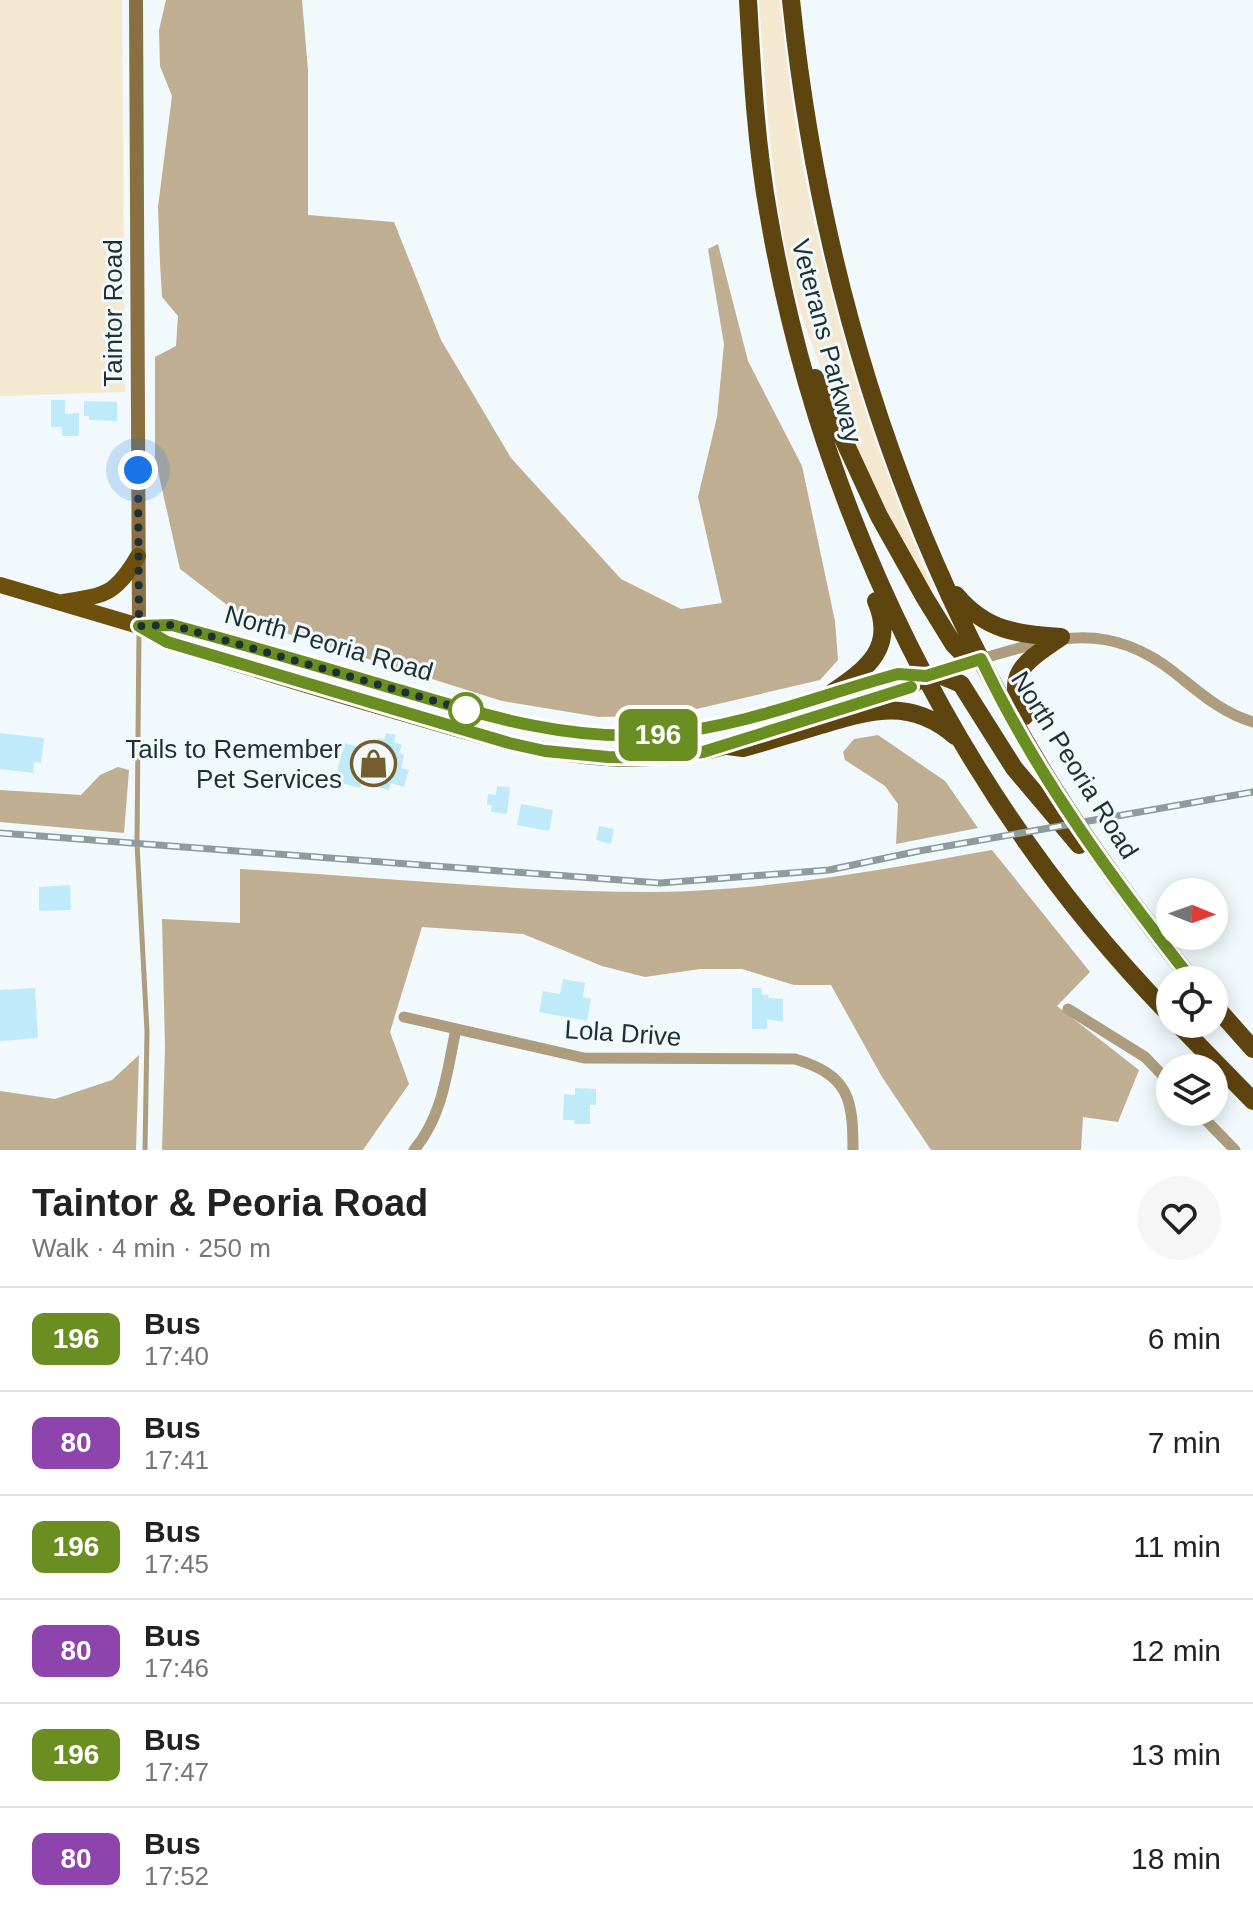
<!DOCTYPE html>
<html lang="en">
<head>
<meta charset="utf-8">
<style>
	body { margin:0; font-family:Arial,sans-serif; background:#f6f6f6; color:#222; height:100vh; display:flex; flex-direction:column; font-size:30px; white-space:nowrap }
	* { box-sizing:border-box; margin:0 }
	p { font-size:26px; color:#767676 }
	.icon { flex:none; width:44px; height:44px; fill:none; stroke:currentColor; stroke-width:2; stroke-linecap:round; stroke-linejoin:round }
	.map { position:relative; height:1150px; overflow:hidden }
	.drawer { display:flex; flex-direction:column; background:#fff; flex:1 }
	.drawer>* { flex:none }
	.badge { padding:0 16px; border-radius:12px; font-size:28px; line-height:52px }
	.needle { width:52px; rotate:91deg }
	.controls { position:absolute; left:1156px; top:878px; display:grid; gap:16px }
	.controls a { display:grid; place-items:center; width:72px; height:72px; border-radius:50%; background:#fff; box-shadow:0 4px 20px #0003; font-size:40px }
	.you { position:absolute; width:40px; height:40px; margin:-20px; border:6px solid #fff; border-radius:50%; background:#1a73e8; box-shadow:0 0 0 12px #1a73e833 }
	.map>.badge { position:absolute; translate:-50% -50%; box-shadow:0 0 0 4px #fff }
	.round { display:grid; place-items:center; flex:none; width:84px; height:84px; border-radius:42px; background:#f6f6f6 }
	.overview { display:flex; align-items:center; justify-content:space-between; height:136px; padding:0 32px }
	h1 { font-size:38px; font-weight:600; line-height:60px }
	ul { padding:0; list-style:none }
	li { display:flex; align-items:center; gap:24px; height:104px; padding:0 32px; border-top:2px solid #e0e0e0 }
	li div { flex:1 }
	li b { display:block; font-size:30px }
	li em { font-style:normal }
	li .badge { min-width:88px; font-weight:700; text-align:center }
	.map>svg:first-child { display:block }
</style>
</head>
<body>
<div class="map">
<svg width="1253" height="1150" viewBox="0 0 1253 1150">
	<rect width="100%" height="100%" fill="#f1f9fc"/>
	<path fill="#f5e8d0" d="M 0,0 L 122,0 L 125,392 L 0,396 Z
		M 759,0 L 780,0 C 799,204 851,399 932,586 L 928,589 C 896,530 866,471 839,409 C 823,373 806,334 796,295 C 772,198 766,99 759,0 Z"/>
	<path fill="#bfae92" d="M 166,0 L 302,0 L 308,70 L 308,215 L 394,222 L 441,340 L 511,458 L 621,579 L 681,609 L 722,603 L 698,497 L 717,417 L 724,344 L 708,249 L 718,244 L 748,361 L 802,466 L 835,621 L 838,660 L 820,680 L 671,715 L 599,717 L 502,701 L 248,621 L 180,569 L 155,458 L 155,357 L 176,346 L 178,316 L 162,297 L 160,263 L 158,207 L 172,96 L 160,66 L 159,30 Z
		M 878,735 L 945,781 L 978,828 L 896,844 L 898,804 L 885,786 L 845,760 L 843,752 L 854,739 Z
		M 118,767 L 129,770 L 124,833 L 0,822 L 0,790 L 81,795 L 100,775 Z
		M 992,850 L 1090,972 L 1057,1006 L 1139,1070 L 1118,1122 L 1083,1117 L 1081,1150 L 931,1150 L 882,1077 L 831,985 L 794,985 L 742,969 L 700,969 L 645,977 L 602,966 L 523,934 L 422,927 L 390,1032 L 409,1084 L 363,1150 L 162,1150 L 165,1047 L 162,919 L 240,923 L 240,869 C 377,877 516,892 653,892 C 767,891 881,870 992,850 Z
		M 139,1055 L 136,1150 L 0,1150 L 0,1091 L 55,1099 L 112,1080 Z"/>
	<path fill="#bfeaf9" d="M 51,400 L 65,400 L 65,414 L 79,413 L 79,436 L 62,436 L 62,427 L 51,427 Z
		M 84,401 L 117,402 L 117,421 L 89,420 L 89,416 L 84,416 Z
		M 0,733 L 44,738 L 41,763 L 34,762 L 33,773 L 0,769 Z
		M 386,733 L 396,735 L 394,742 L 402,745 L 399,753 L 404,755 L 401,768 L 409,770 L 404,787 L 391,783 L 389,790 L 374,786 L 377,774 L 365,770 L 360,788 L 334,781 L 345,743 L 371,751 L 368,761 L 371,761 L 378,738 L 384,740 Z
		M 497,786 L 510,787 L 507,814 L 491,812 L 492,805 L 487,805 L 488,794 L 496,795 Z
		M 521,804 L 553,810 L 549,831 L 517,825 Z
		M 599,826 L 614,829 L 611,844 L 596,840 Z
		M 70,885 L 71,910 L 39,911 L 39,887 Z
		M 563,979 L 585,983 L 583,997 L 591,999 L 587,1021 L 539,1012 L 543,991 L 560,994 Z
		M 35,988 L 38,1038 L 0,1041 L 0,990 Z
		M 752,988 L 762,988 L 762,995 L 769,995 L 768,998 L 783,999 L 783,1022 L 767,1019 L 767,1029 L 752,1029 Z
		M 575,1088 L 596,1089 L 596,1105 L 590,1105 L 590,1124 L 574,1124 L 574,1120 L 563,1120 L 564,1094 L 575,1095 Z"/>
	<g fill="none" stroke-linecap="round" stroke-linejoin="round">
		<path stroke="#ad9c7e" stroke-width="5" d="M 139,631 L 137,844 L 147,1031 L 145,1150"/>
		<path stroke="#ad9c7e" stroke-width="11" d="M 981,659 C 1055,637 1108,620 1175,673 C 1199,692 1222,713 1253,722
			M 1068,1009 L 1145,1057 L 1170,1083
			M 404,1017 L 584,1058 L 795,1059 C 849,1075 853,1099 853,1150
			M 1198,1112 L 1235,1150
			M 414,1150 C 443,1116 447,1071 456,1029"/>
		<path stroke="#896f42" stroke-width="14" d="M 136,0 L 139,626"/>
		<path stroke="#6e500d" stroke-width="16" d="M 0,585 L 139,626 L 167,642 C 240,665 314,688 388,709 C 499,742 623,782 738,743
			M 63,602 C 106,595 115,595 138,556
			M 141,626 L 172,625 C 240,644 309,663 377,683 C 470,711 564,744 662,734 C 743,727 821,696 898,674 L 926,676
			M 764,734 L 911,687 L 926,676 L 981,659"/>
		<path stroke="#5e440f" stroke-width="18" d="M 748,0 C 752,72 756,145 769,217 C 820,514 959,798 1170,1015
			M 791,0 C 820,280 902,544 1051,784 C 1094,853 1142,917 1192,980
			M 815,378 L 879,516 L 925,598 L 954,645 L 963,654 L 981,659
			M 956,595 C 986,631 1017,634 1061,637
			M 926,676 L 942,676 L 961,684 L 1014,768 L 1079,845
			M 833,692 C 868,668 896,647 876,601
			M 1025,716 C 1001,674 1028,660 1061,637
			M 728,746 L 743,748 C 769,741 795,733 821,725 C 872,710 911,698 955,736
			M 1214,1005 L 1253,1049
			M 1178,1024 L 1253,1101"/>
		<defs>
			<path id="rail" d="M 0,833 L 660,883 L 829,870 L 919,851 L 1253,792"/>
		</defs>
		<use href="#rail" stroke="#8e9a9e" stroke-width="7"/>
		<use href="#rail" stroke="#f1f9fc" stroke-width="4" stroke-dasharray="12" stroke-linecap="butt"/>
	</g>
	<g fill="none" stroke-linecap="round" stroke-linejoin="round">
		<defs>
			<path id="line" d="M 911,687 L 703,752 L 659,758 L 608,757 L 545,751 L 509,743 L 167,642 L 139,626 L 172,625 C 242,644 312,664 382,685 C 474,712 565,743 662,734 C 743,727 820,695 898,674 L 926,676 L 981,659 C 1036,775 1113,880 1192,980"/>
		</defs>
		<use href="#line" stroke="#fff" stroke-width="18"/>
		<use href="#line" stroke="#6b8e23" stroke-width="12"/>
		<path stroke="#1f3035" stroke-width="8" stroke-dasharray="0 14.4" d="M 138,470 L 139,626 L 172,625 L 469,711 L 466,710"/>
	</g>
	<defs>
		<symbol id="shop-ring" viewBox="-11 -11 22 22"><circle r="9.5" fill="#f1f9fc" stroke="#755c2d" stroke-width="1.5"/><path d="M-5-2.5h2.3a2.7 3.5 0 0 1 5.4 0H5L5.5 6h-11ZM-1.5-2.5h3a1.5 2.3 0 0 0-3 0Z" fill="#755c2d"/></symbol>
	</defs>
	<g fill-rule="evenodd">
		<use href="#shop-ring" x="348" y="738" width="51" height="51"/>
	</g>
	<circle fill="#fff" stroke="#6b8e23" stroke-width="4" cx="466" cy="710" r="16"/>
	<g text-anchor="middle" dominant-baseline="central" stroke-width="6" stroke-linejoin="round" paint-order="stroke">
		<g font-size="26" fill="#1f3035" stroke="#f1f9fc">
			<text transform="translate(113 313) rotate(-90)">Taintor Road</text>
			<text transform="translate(827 341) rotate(75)">Veterans Parkway</text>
			<text transform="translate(329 643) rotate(16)">North Peoria Road</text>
			<text transform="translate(1075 765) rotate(58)">North Peoria Road</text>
			<text transform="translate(623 1033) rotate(4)">Lola Drive</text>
		</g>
		<g font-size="26" fill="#1f3035" stroke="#f1f9fc" text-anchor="end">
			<text x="342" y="749">Tails to Remember<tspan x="342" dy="30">Pet Services</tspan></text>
		</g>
	</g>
</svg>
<div class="controls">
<a><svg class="needle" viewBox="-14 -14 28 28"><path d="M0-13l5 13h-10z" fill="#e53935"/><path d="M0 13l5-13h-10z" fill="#767676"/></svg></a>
<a><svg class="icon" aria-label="locate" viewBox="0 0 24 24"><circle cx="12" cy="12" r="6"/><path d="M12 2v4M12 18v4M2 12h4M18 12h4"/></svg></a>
<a><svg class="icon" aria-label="layers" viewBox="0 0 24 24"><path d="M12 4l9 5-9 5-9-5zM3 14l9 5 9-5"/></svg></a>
</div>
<div class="you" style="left:138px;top:470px"></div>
<b class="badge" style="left:658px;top:735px;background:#6b8e23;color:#fff">196</b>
</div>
<section class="drawer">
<div class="overview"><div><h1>Taintor &amp; Peoria Road</h1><p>Walk · 4 min · 250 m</p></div><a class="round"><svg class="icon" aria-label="heart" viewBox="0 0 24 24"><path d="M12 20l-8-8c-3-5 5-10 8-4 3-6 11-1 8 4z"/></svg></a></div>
<ul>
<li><span class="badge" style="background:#6b8e23;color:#fff">196</span><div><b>Bus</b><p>17:40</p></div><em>6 min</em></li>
<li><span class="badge" style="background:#8e44ad;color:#fff">80</span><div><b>Bus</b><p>17:41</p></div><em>7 min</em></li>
<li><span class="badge" style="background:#6b8e23;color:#fff">196</span><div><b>Bus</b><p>17:45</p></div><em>11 min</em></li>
<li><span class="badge" style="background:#8e44ad;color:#fff">80</span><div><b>Bus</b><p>17:46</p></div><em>12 min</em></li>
<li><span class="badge" style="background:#6b8e23;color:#fff">196</span><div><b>Bus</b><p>17:47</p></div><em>13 min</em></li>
<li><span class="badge" style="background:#8e44ad;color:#fff">80</span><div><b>Bus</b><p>17:52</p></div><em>18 min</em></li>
</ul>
</section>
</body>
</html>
